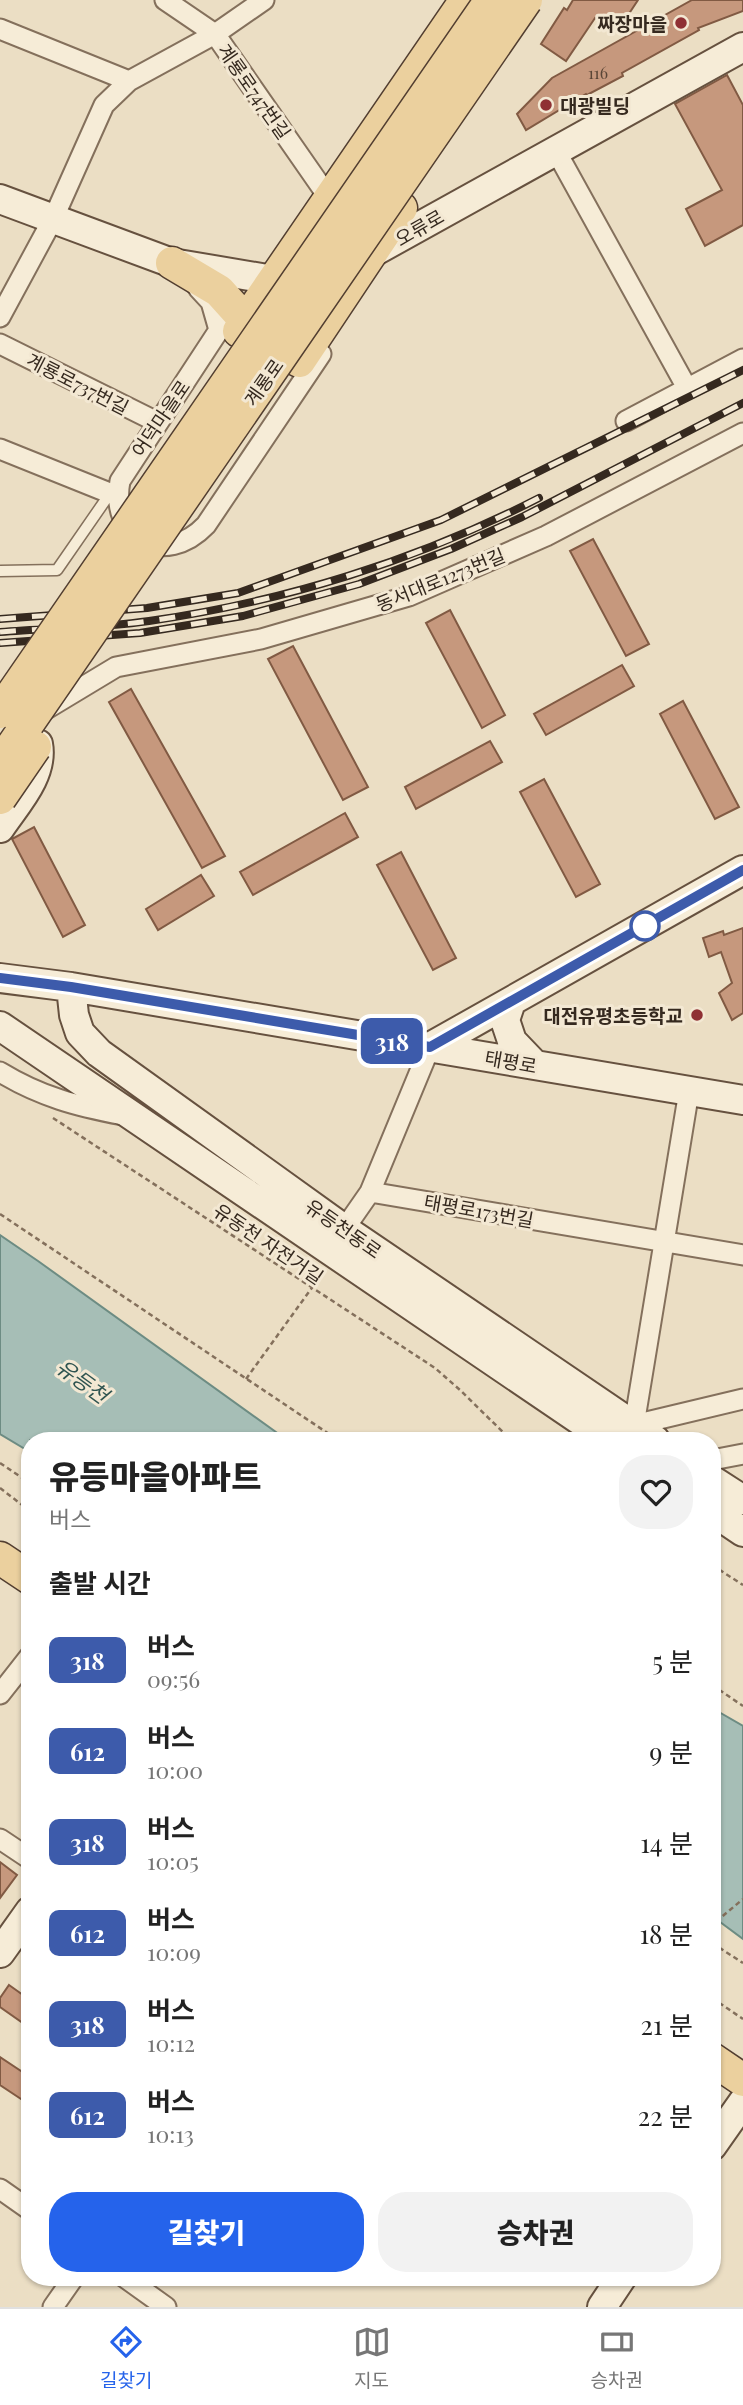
<!DOCTYPE html>
<html lang="ko">
<head>
<meta charset="utf-8">
<style>
	body { margin:0; font-family:"Playfair Display","Noto Sans KR",serif; background:#f2f2f2; color:#222; height:100vh; display:flex; flex-direction:column; font-size:26px; white-space:nowrap }
	* { box-sizing:border-box; margin:0 }
	p { font-size:23px; color:#767676 }
	.icon { flex:none; width:38px; height:38px; fill:none; stroke:currentColor; stroke-width:2; stroke-linecap:round; stroke-linejoin:round }
	.map { position:relative; flex:1; overflow:hidden }
	.details { position:absolute; left:21px; top:1432px; width:700px; height:854px; display:flex; flex-direction:column; background:#fff; border-radius:28px; box-shadow:0 2px 5px #0004 }
	.details>* { flex:none }
	.badge { padding:0 14px; border-radius:10px; font-size:24px; line-height:46px }
	.map>.badge { position:absolute; translate:-50% -50%; box-shadow:0 0 0 4px #fff }
	h2 { padding:0 28px; font-size:26px; line-height:63px }
	.round { display:grid; place-items:center; flex:none; width:74px; height:74px; border-radius:28px; background:#f2f2f2 }
	.head { display:flex; align-items:center; justify-content:space-between; height:119px; padding:0 28px }
	h1 { font-size:33px; font-weight:800; line-height:52px }
	.button { display:flex; gap:14px; margin-top:auto; padding:14px 28px }
	.button a { flex:1; height:80px; border-radius:28px; background:#2563eb; color:#fff; font-size:28px; font-weight:800; line-height:80px; text-align:center }
	.button a+a { background:#f2f2f2; color:#222 }
	ul { padding:0; list-style:none }
	li { display:flex; align-items:center; gap:21px; height:91px; padding:0 28px }
	li div { flex:1 }
	li b { display:block; font-size:26px }
	li em { font-style:normal }
	li .badge { min-width:77px; font-weight:700; text-align:center }
	.menu { display:flex; justify-content:space-around; align-items:center; height:98px; border-top:2px solid #e0e0e0; background:#fff; font-size:19px; color:#767676 }
	.menu a { display:grid; justify-items:center; gap:4px }
	.menu .on { color:#2563eb }
	.map>svg:first-child { display:block }
</style>
</head>
<body>
<div class="map">
<svg width="743" height="2307" viewBox="0 0 743 2307">
	<rect width="100%" height="100%" fill="#ebdec4"/>
	<path fill="#a6beb6" stroke="#6d8c83" stroke-width="2" d="M 0,1235 L 38,1261 L 287,1440 L 30,1440 L 30,1452 L 0,1434 Z
		M 712,1708 L 743,1726 L 743,1939 L 712,1916 Z"/>
	<path fill="#c6987d" stroke="#815a43" stroke-width="2" d="M 573,0 L 638,0 L 617,32 L 595,18 L 566,61 L 541,44 L 564,8 L 567,10 Z
		M 692,0 L 743,0 L 743,11 L 698,28 L 699,30 L 622,73 L 623,76 L 587,95 L 586,94 L 526,130 L 517,114 L 552,78 Z
		M 727,75 L 743,105 L 743,225 L 705,246 L 686,209 L 722,190 L 675,104 Z
		M 593,539 L 649,644 L 626,656 L 570,551 Z
		M 450,610 L 505,715 L 482,728 L 426,623 Z
		M 293,646 L 368,787 L 343,800 L 268,659 Z
		M 622,665 L 634,686 L 546,735 L 534,714 Z
		M 131,689 L 225,856 L 202,868 L 109,702 Z
		M 683,701 L 739,807 L 715,819 L 660,714 Z
		M 490,741 L 502,762 L 416,809 L 405,787 Z
		M 544,779 L 600,884 L 576,897 L 520,792 Z
		M 345,813 L 358,837 L 253,895 L 240,872 Z
		M 34,827 L 85,925 L 63,937 L 12,839 Z
		M 401,852 L 456,958 L 433,970 L 377,865 Z
		M 201,875 L 214,896 L 158,930 L 146,909 Z
		M 743,928 L 743,1013 L 732,1020 L 719,993 L 732,983 L 721,952 L 709,957 L 703,938 L 723,931 L 724,935 Z
		M 0,1862 L 17,1875 L 0,1898 Z
		M 9,1985 L 30,2000 L 30,2028 L 0,2007 L 0,1998 Z
		M 0,2057 L 30,2077 L 30,2105 L 0,2085 Z"/>
	<g fill="none" stroke-linecap="round" stroke-linejoin="round">
		<defs>
			<path id="lane" d="M 0,571 L 57,570 L 111,492"/>
			<path id="street" d="M 165,0 L 215,34 L 329,198
				M 0,29 L 129,81
				M 556,151 L 687,388
				M 198,288 L 211,302 L 219,330
				M 0,317 L 54,217 L 104,105 L 129,81 L 215,34 L 264,0
				M 246,321 L 219,330 L 120,481 C 109,539 165,568 206,525 L 321,354
				M 0,344 L 157,422
				M 626,421 L 743,359
				M 0,449 L 117,496
				M 43,711 L 116,667 L 261,639 L 409,596 L 546,536 L 743,433
				M 0,1072 C 41,1097 77,1106 123,1115
				M 689,1091 L 634,1425 L 743,1399
				M 370,1192 L 743,1255
				M 338,1238 L 370,1192 L 430,1047
				M 712,1460 L 743,1454
				M 0,1694 L 30,1656
				M 0,1839 L 30,1859
				M 0,2189 L 30,2210
				M 124,2277 L 166,2307
				M 53,2307 L 74,2277"/>
			<path id="secondary" d="M 0,199 L 172,263 L 273,280 L 291,275
				M 368,255 L 743,47
				M 0,828 C 16,804 44,775 38,744
				M 0,978 L 71,987 L 743,1100
				M 71,987 L 74,1015 L 80,1033 L 99,1053 L 344,1229 L 655,1440
				M 511,1002 L 505,1020 L 512,1041 L 535,1065
				M 0,1026 L 609,1440
				M 430,1047 L 743,870
				M 712,1480 L 743,1500
				M 712,1511 L 743,1532
				M 0,1953 L 30,1911
				M 712,2146 L 743,2102
				M 602,2307 L 622,2277"/>
			<path id="primary" d="M 172,263 L 219,291 L 246,321
				M 239,331 L 466,0
				M 299,361 L 401,208
				M 0,1558 L 30,1578
				M 712,2059 L 743,2080"/>
		</defs>
		<use href="#lane" stroke="#84705c" stroke-width="13"/>
		<use href="#street" stroke="#84705c" stroke-width="23"/>
		<use href="#secondary" stroke="#66513f" stroke-width="32"/>
		<use href="#primary" stroke="#523e30" stroke-width="35"/>
		<path stroke="#84705c" stroke-width="2.5" stroke-dasharray="5 3.5" stroke-linecap="butt" d="M 53,1118 L 435,1368 L 460,1390 L 511,1440
			M 0,1214 L 338,1440
			M 246,1379 L 324,1271
			M 0,1463 L 30,1483
			M 0,1488 L 30,1511
			M 712,1565 L 743,1585
			M 712,1685 L 743,1706
			M 712,1929 L 718,1920 L 743,1899
			M 712,1943 L 743,1963
			M 712,1998 L 743,2019"/>
		<use href="#lane" stroke="#f6ecd7" stroke-width="10"/>
		<use href="#street" stroke="#f6ecd7" stroke-width="19"/>
		<use href="#secondary" stroke="#f6ecd7" stroke-width="28"/>
		<use href="#primary" stroke="#ebd09e" stroke-width="32"/>
		<defs>
			<path id="rail" d="M 0,619 L 147,608 L 238,593 L 441,520 L 743,370
				M 0,632 C 49,628 100,628 149,621 C 283,602 418,560 539,498
				M 0,643 L 140,633 L 243,616 L 359,584 L 451,549 L 522,517 L 743,403"/>
		</defs>
		<use href="#rail" stroke="#35291f" stroke-width="8"/>
		<use href="#rail" stroke="#f3e8d3" stroke-width="5" stroke-dasharray="16" stroke-linecap="butt"/>
		<defs>
			<path id="primary-bridge" d="M 0,712 L 491,0
				M 0,764 L 526,0
				M 0,798 L 35,747"/>
		</defs>
		<use href="#primary-bridge" stroke="#523e30" stroke-width="35" stroke-linecap="butt"/>
		<use href="#primary-bridge" stroke="#ebd09e" stroke-width="32"/>
	</g>
	<g fill="none" stroke-linecap="round" stroke-linejoin="round">
		<defs>
			<path id="line" d="M 0,978 L 71,987 L 430,1047 L 743,870"/>
		</defs>
		<use href="#line" stroke="#fff" stroke-width="16"/>
		<use href="#line" stroke="#3d5bab" stroke-width="10"/>
	</g>
	<g fill="#8f3034" stroke="#f3e8d3" stroke-width="2.5">
		<circle cx="681" cy="23" r="7"/>
		<circle cx="546" cy="105" r="7"/>
		<circle cx="697" cy="1015" r="7"/>
	</g>
	<circle fill="#fff" stroke="#3d5bab" stroke-width="3.5" cx="645" cy="926" r="14"/>
	<g text-anchor="middle" dominant-baseline="central" stroke-width="6" stroke-linejoin="round" paint-order="stroke">
		<g font-size="16" fill="#594536">
			<text x="598" y="72">116</text>
		</g>
		<g font-size="19" font-weight="bold" fill="#35291f" stroke="#f3e8d3" text-anchor="end">
			<text x="667" y="23">짜장마을</text>
			<text x="560" y="105" text-anchor="start">대광빌딩</text>
			<text x="683" y="1015">대전유평초등학교</text>
		</g>
		<g font-size="19" fill="#35291f" stroke="#f3e8d3">
			<text transform="translate(255 91) rotate(55)">계룡로747번길</text>
			<text transform="translate(419 227) rotate(-30)">오류로</text>
			<text transform="translate(263 382) rotate(-55)">계룡로</text>
			<text transform="translate(78 383) rotate(27)">계룡로737번길</text>
			<text transform="translate(160 418) rotate(-56)">어덕마을로</text>
			<text transform="translate(440 579) rotate(-22)">동서대로1273번길</text>
			<text transform="translate(511 1061) rotate(10)">태평로</text>
			<text transform="translate(479 1210) rotate(10)">태평로173번길</text>
			<text transform="translate(344 1228) rotate(35)">유등천동로</text>
			<text transform="translate(269 1243) rotate(34)">유동천 자전거길</text>
		</g>
		<g font-size="21" font-style="italic" fill="#2f5450" stroke="#f3e8d3">
			<text transform="translate(83 1380) rotate(36)">유등천</text>
		</g>
	</g>
</svg>
<b class="badge" style="left:392px;top:1041px;background:#3d5bab;color:#fff">318</b>
<section class="details">
<div class="head"><div><h1>유등마을아파트</h1><p>버스</p></div><a class="round"><svg class="icon" aria-label="heart" viewBox="0 0 24 24"><path d="M12 20l-8-8c-3-5 5-10 8-4 3-6 11-1 8 4z"/></svg></a></div>
<h2>출발 시간</h2>
<ul>
<li><span class="badge" style="background:#3d5bab;color:#fff">318</span><div><b>버스</b><p>09:56</p></div><em>5 분</em></li>
<li><span class="badge" style="background:#3d5bab;color:#fff">612</span><div><b>버스</b><p>10:00</p></div><em>9 분</em></li>
<li><span class="badge" style="background:#3d5bab;color:#fff">318</span><div><b>버스</b><p>10:05</p></div><em>14 분</em></li>
<li><span class="badge" style="background:#3d5bab;color:#fff">612</span><div><b>버스</b><p>10:09</p></div><em>18 분</em></li>
<li><span class="badge" style="background:#3d5bab;color:#fff">318</span><div><b>버스</b><p>10:12</p></div><em>21 분</em></li>
<li><span class="badge" style="background:#3d5bab;color:#fff">612</span><div><b>버스</b><p>10:13</p></div><em>22 분</em></li>
</ul>
<div class="button"><a>길찾기</a><a>승차권</a></div>
</section>
</div>
<nav class="menu">
<a class="on"><svg class="icon" aria-label="directions" viewBox="0 0 24 24"><path d="M12 3l9 9-9 9-9-9zM9 14v-3h6M13 9l2 2-2 2"/></svg>길찾기</a>
<a><svg class="icon" aria-label="map" viewBox="0 0 24 24"><path d="M3 6l6-2 6 2 6-2v14l-6 2-6-2-6 2zM9 4v14M15 6v14"/></svg>지도</a>
<a><svg class="icon" aria-label="tickets" viewBox="0 0 24 24"><path d="M3 7h18v10H3zM15 7v10"/></svg>승차권</a>
</nav>
</body>
</html>
